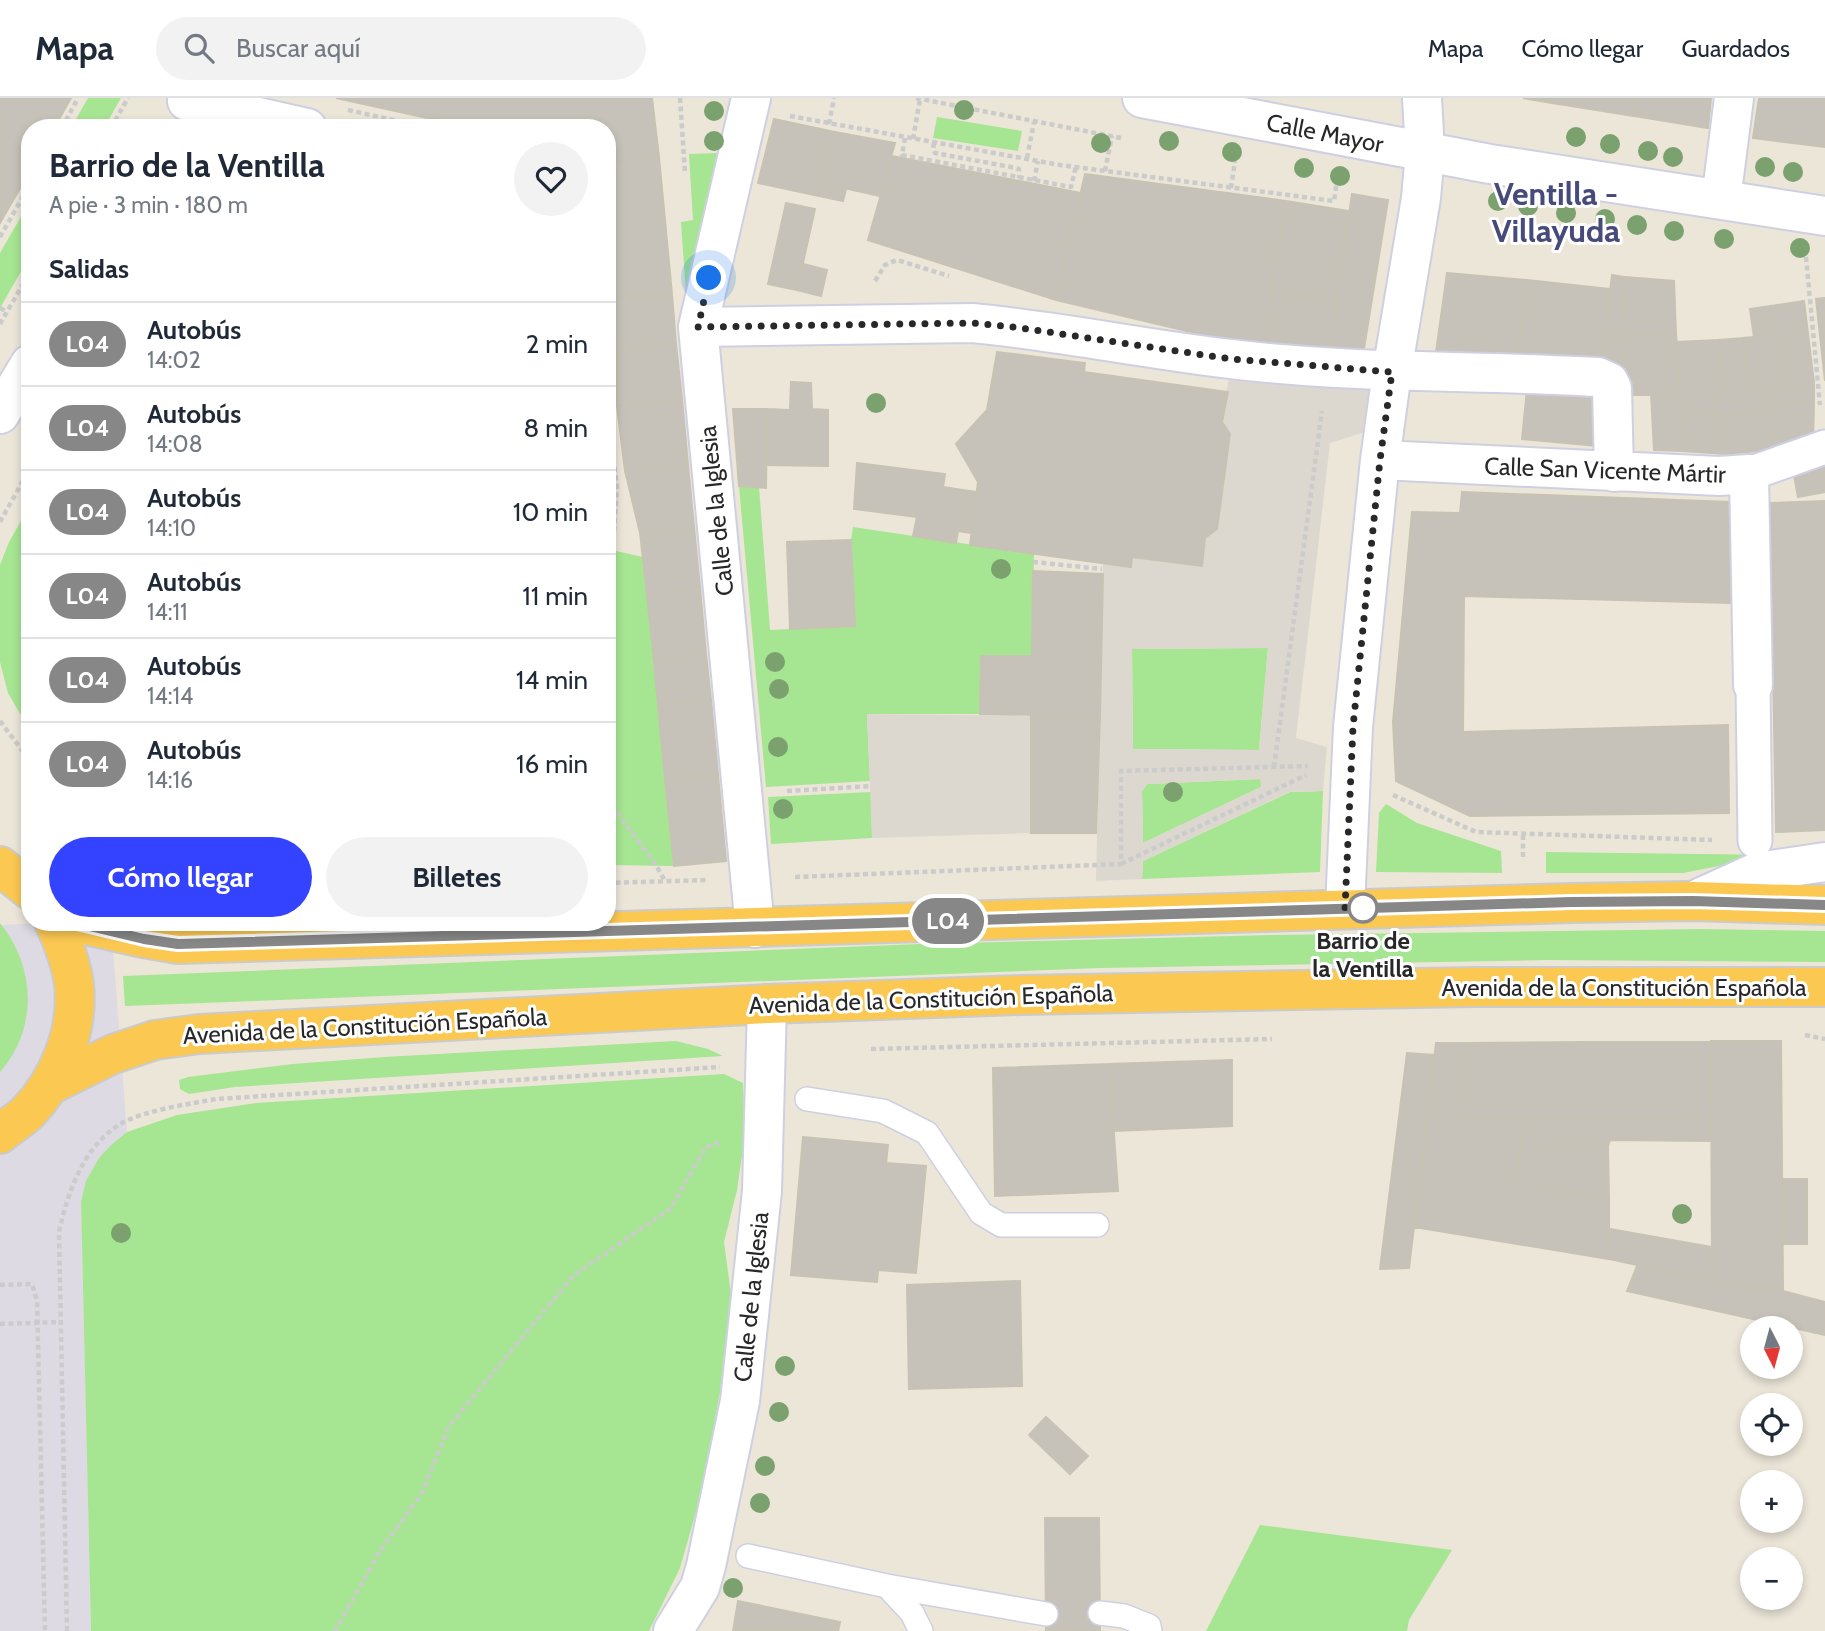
<!DOCTYPE html>
<html lang="es">
<head>
<meta charset="utf-8">
<style>
	body { margin:0; font-family:Cabin,sans-serif; background:#f2f2f3; color:#1f2937; height:100vh; display:flex; flex-direction:column; font-size:26px; white-space:nowrap }
	* { box-sizing:border-box; margin:0 }
	p { font-size:23px; color:#747a83 }
	.icon { flex:none; width:38px; height:38px; fill:none; stroke:currentColor; stroke-width:2; stroke-linecap:round; stroke-linejoin:round }
	.map { position:relative; flex:1; overflow:hidden }
	.panel { position:absolute; left:21px; top:21px; width:595px; height:812px; display:flex; flex-direction:column; background:#fff; border-radius:28px; box-shadow:0 4px 10px #0003 }
	.panel>* { flex:none }
	.badge { padding:0 14px; border-radius:23px; font-size:24px; line-height:46px }
	.needle { width:46px; rotate:174deg }
	.fabs { position:absolute; left:1740px; top:1218px; display:grid; gap:14px }
	.fabs a { display:grid; place-items:center; width:63px; height:63px; border-radius:50%; background:#fff; box-shadow:0 4px 10px #0003; font-size:35px }
	.you { position:absolute; width:35px; height:35px; margin:-18px; border:5px solid #fff; border-radius:50%; background:#1a73e8; box-shadow:0 0 0 10px #1a73e833 }
	.map>.badge { position:absolute; translate:-50% -50%; box-shadow:0 0 0 4px #fff }
	h2 { padding:0 28px; font-size:26px; line-height:63px }
	.round { display:grid; place-items:center; flex:none; width:74px; height:74px; border-radius:37px; background:#f2f2f3 }
	.headline { display:flex; align-items:center; justify-content:space-between; height:119px; padding:0 28px }
	h1 { font-size:33px; font-weight:700; line-height:52px }
	.primary-button { display:flex; gap:14px; margin-top:auto; padding:14px 28px }
	.primary-button a { flex:1; height:80px; border-radius:42px; background:#3343ff; color:#fff; font-size:28px; font-weight:700; line-height:80px; text-align:center }
	.primary-button a+a { background:#f2f2f3; color:#1f2937 }
	ul { padding:0; list-style:none }
	li { display:flex; align-items:center; gap:21px; height:84px; padding:0 28px; border-top:2px solid #e0e1e3 }
	li div { flex:1 }
	li b { display:block; font-size:26px }
	li em { font-style:normal }
	li .badge { min-width:77px; font-weight:700; text-align:center }
	header { display:flex; align-items:center; gap:42px; box-sizing:border-box; height:98px; padding:0 35px; background:#fff; border-bottom:2px solid #e0e1e3 }
	header strong { font-size:33px }
	nav { display:flex; gap:38px; margin-inline-start:auto; font-size:24px }
	.search { width:490px; height:63px; background:#f2f2f3; display:flex; align-items:center; gap:18px; box-sizing:border-box; padding:0 24px; border-radius:38px; color:#747a83; font-size:26px }
	.map>svg:first-child { display:block }
</style>
</head>
<body>
<header>
<strong>Mapa</strong>
<div class="search"><svg class="icon" aria-label="search" viewBox="0 0 24 24"><circle cx="10" cy="10" r="6"/><path d="M15 15l6 6"/></svg>Buscar aquí</div>
<nav><a>Mapa</a><a>Cómo llegar</a><a>Guardados</a></nav>
</header>
<div class="map">
<svg width="1825" height="1533" viewBox="0 0 1825 1533">
	<rect width="100%" height="100%" fill="#ece6d9"/>
	<path fill="#dedae3" d="M 60,824 L 111,824 L 127,1034 L 111,1047 L 81,1104 L 91,1533 L 0,1533 L 0,827 Z"/>
	<path fill="#a6e592" d="M 88,0 L 121,0 L 104,30 L 71,30 Z
		M 937,19 L 1022,33 L 1018,53 L 933,40 Z
		M 717,55 L 686,196 L 681,124 L 693,122 L 689,56 Z
		M 30,103 L 30,158 L 0,210 L 0,155 Z
		M 739,388 L 759,389 L 770,532 L 855,528 L 851,442 L 853,429 L 1034,456 L 1032,558 L 981,559 L 980,616 L 867,616 L 870,683 L 766,689 Z
		M 30,407 L 30,633 L 8,595 L 0,564 L 0,467 L 9,444 Z
		M 607,451 L 643,459 L 674,768 L 607,767 Z
		M 1268,550 L 1259,652 L 1133,651 L 1132,551 Z
		M 1261,681 L 1261,689 L 1143,745 L 1142,693 L 1147,686 Z
		M 1323,693 L 1320,774 L 1142,781 L 1143,763 L 1290,694 Z
		M 871,694 L 872,740 L 771,746 L 768,699 Z
		M 1386,706 L 1417,725 L 1501,753 L 1502,775 L 1376,774 L 1379,715 Z
		M 1546,754 L 1775,757 L 1683,775 L 1546,775 Z
		M 0,825 C 36,869 38,931 0,974 Z
		M 1701,831 L 1825,833 L 1825,864 L 1547,862 L 1099,870 L 125,908 L 123,878 L 920,846 L 1276,837 Z
		M 676,943 L 708,951 L 723,958 L 235,989 L 189,996 L 180,991 L 179,982 L 188,979 L 293,966 L 384,959 Z
		M 724,976 L 743,985 L 745,1036 L 737,1092 L 724,1144 L 731,1196 L 720,1294 L 702,1393 L 680,1470 L 649,1533 L 91,1533 L 81,1104 L 86,1083 L 99,1060 L 111,1047 L 127,1034 L 177,1017 L 256,1005 Z
		M 1260,1427 L 1452,1452 L 1409,1522 L 1407,1533 L 1206,1533 Z"/>
	<path fill="#dcd8d0" fill-rule="evenodd" d="M 1377,273 L 1368,333 L 1330,345 L 1296,640 L 1327,649 L 1323,693 L 1289,694 L 1143,763 L 1142,781 L 1096,783 L 1103,466 L 1130,469 L 1132,459 L 1202,467 L 1205,440 L 1217,431 L 1230,336 L 1222,324 L 1229,278 ZM 1268,550 L 1259,652 L 1133,651 L 1132,551 ZM 1260,681 L 1261,689 L 1143,745 L 1142,693 L 1147,686 Z
		M 867,616 L 1031,618 L 1031,735 L 872,740 Z"/>
	<path fill="#c7c2b9" stroke="#c7c2b3" stroke-width="2" d="M 0,0 L 71,0 L 54,30 L 30,30 L 30,73 L 0,125 Z
		M 336,0 L 652,0 L 659,59 L 607,65 L 607,30 L 473,30 Z
		M 1523,0 L 1558,0 L 1558,6 Z
		M 1558,0 L 1636,0 L 1634,18 L 1558,6 Z
		M 1636,0 L 1711,0 L 1708,30 L 1634,18 Z
		M 1759,0 L 1825,0 L 1825,49 L 1753,40 Z
		M 774,21 L 835,34 L 819,98 L 758,85 Z
		M 835,34 L 895,45 L 880,98 L 822,85 Z
		M 892,58 L 1081,95 L 1056,202 L 868,142 Z
		M 659,59 L 672,196 L 610,201 L 607,188 L 607,65 Z
		M 1085,76 L 1286,103 L 1264,247 L 1233,244 L 1056,202 Z
		M 822,85 L 846,91 L 843,103 L 819,98 Z
		M 1352,96 L 1388,102 L 1363,257 L 1329,254 Z
		M 1286,103 L 1349,113 L 1336,202 L 1272,194 Z
		M 786,105 L 815,111 L 797,192 L 768,186 Z
		M 803,166 L 827,172 L 821,198 L 797,192 Z
		M 1447,175 L 1527,182 L 1518,261 L 1436,254 Z
		M 1612,177 L 1625,179 L 1627,270 L 1601,267 Z
		M 1625,179 L 1674,183 L 1676,236 L 1627,237 Z
		M 1527,182 L 1609,191 L 1601,267 L 1518,261 Z
		M 1272,194 L 1336,202 L 1329,254 L 1264,247 Z
		M 672,196 L 676,246 L 617,250 L 610,201 Z
		M 1825,200 L 1825,283 L 1816,201 Z
		M 1804,203 L 1814,285 L 1783,289 L 1771,208 Z
		M 1771,208 L 1783,289 L 1814,285 L 1814,302 L 1766,307 L 1764,289 L 1749,290 L 1743,240 L 1754,239 L 1750,211 Z
		M 1676,236 L 1680,297 L 1627,297 L 1627,237 Z
		M 1743,240 L 1749,290 L 1764,289 L 1767,314 L 1715,317 L 1713,296 L 1724,295 L 1719,242 Z
		M 1719,242 L 1724,295 L 1713,296 L 1715,317 L 1681,319 L 1676,244 Z
		M 676,246 L 682,301 L 617,308 L 617,250 Z
		M 997,254 L 1085,265 L 1084,274 L 1228,294 L 1222,324 L 1230,336 L 1217,431 L 1205,440 L 1202,468 L 1132,459 L 1131,469 L 970,447 L 978,384 L 956,346 L 987,312 Z
		M 791,284 L 811,285 L 812,311 L 828,312 L 828,368 L 765,367 L 767,311 L 790,312 Z
		M 1527,291 L 1601,296 L 1597,348 L 1522,341 Z
		M 1651,296 L 1680,297 L 1683,353 L 1654,352 Z
		M 682,301 L 688,367 L 625,373 L 617,308 Z
		M 1814,302 L 1813,348 L 1726,356 L 1723,317 L 1767,314 L 1766,307 Z
		M 733,311 L 767,311 L 766,390 L 739,388 Z
		M 1723,317 L 1726,356 L 1683,353 L 1681,319 Z
		M 1825,355 L 1825,394 L 1798,399 L 1792,367 Z
		M 857,365 L 945,376 L 943,389 L 977,394 L 971,435 L 958,433 L 956,445 L 913,438 L 917,419 L 854,411 Z
		M 688,367 L 694,429 L 640,435 L 625,373 Z
		M 1462,394 L 1730,404 L 1730,505 L 1464,498 L 1463,634 L 1728,627 L 1729,715 L 1470,718 L 1396,683 L 1393,624 L 1412,414 L 1460,415 Z
		M 1825,403 L 1825,732 L 1776,734 L 1770,405 Z
		M 694,429 L 700,490 L 647,496 L 640,435 Z
		M 851,442 L 855,528 L 790,531 L 787,444 Z
		M 1033,473 L 1103,476 L 1100,618 L 980,616 L 981,558 L 1032,558 Z
		M 700,490 L 706,556 L 654,563 L 647,496 Z
		M 706,556 L 711,602 L 658,607 L 654,563 Z
		M 711,602 L 718,677 L 665,681 L 658,607 Z
		M 1031,618 L 1100,618 L 1096,735 L 1031,735 Z
		M 718,677 L 726,763 L 674,768 L 665,681 Z
		M 1711,943 L 1711,1020 L 1470,1021 L 1468,945 Z
		M 1711,943 L 1781,943 L 1783,1193 L 1712,1183 Z
		M 1436,945 L 1468,945 L 1470,1021 L 1524,1022 L 1516,1084 L 1609,1101 L 1609,1161 L 1414,1129 Z
		M 1407,955 L 1435,957 L 1414,1129 L 1409,1170 L 1380,1171 Z
		M 1232,962 L 1232,1028 L 1115,1033 L 1109,966 Z
		M 1109,966 L 1118,1093 L 995,1098 L 993,970 Z
		M 1711,1020 L 1711,1043 L 1610,1042 L 1608,1048 L 1522,1049 L 1524,1022 Z
		M 803,1039 L 888,1047 L 886,1065 L 926,1068 L 916,1175 L 878,1172 L 877,1184 L 791,1177 Z
		M 1608,1048 L 1609,1101 L 1516,1084 L 1522,1049 Z
		M 1783,1081 L 1807,1081 L 1807,1146 L 1783,1146 Z
		M 1610,1131 L 1712,1149 L 1712,1183 L 1609,1161 Z
		M 1637,1168 L 1712,1183 L 1783,1193 L 1825,1204 L 1825,1237 L 1627,1193 Z
		M 1020,1183 L 1022,1288 L 909,1291 L 907,1187 Z
		M 1046,1319 L 1088,1358 L 1070,1376 L 1029,1337 Z
		M 1045,1420 L 1099,1420 L 1100,1533 L 1046,1533 Z
		M 738,1503 L 840,1524 L 838,1533 L 733,1533 Z"/>
	<g fill="none" stroke-linecap="round" stroke-linejoin="round">
		<defs>
			<path id="service" d="M 807,1001 L 883,1013 L 927,1035 L 981,1115 L 1001,1127 L 1097,1127
				M 748,1458 L 887,1488 L 1046,1516
				M 887,1488 L 912,1515 L 921,1533
				M 1100,1515 L 1124,1518 L 1149,1528 L 1150,1533"/>
			<path id="pedestrian" d="M 1749,376 L 1825,349
				M 1753,587 L 1755,743"/>
			<path id="minor" d="M 751,0 L 698,229 L 755,830
				M 1142,0 L 1490,66 L 1825,118
				M 187,3 L 307,30
				M 1721,102 L 1734,0
				M 698,229 L 972,225 C 1059,233 1144,251 1231,261 C 1353,276 1476,272 1598,279 L 1609,284 L 1612,290 L 1614,374
				M 0,316 L 30,266
				M 1380,362 L 1719,378 L 1749,376 L 1753,587
				M 1693,803 L 1757,774 L 1825,764
				M 1345,810 L 1353,629 L 1380,362 L 1392,274 L 1421,100 L 1425,54 L 1422,0
				M 673,1533 L 700,1489 L 706,1468 L 740,1303 L 762,1093 L 767,906"/>
			<path id="trunk" d="M 0,768 L 30,792
				M 72,824 L 143,840 L 178,846 L 1571,805 L 1693,803 L 1825,807
				M 48,988 L 113,956 L 155,942 L 199,936 L 352,928 L 767,906 L 1021,897 L 1476,889 L 1825,889
				M 0,1036 C 8,1029 18,1023 26,1016 C 59,983 79,932 74,886 C 71,864 63,844 54,824"/>
		</defs>
		<use href="#service" stroke="#ced0e2" stroke-width="26"/>
		<use href="#pedestrian" stroke="#ced0e2" stroke-width="37"/>
		<use href="#minor" stroke="#ced0e2" stroke-width="42"/>
		<use href="#trunk" stroke="#cbcbcb" stroke-width="42"/>
		<path stroke="#cbcbcb" stroke-width="4.5" stroke-dasharray="5 3.5" stroke-linecap="butt" d="M 680,0 L 685,75
			M 916,0 L 1121,40
			M 348,12 L 429,30
			M 790,18 L 1060,67 L 1334,103 L 1337,83
			M 829,26 L 834,0
			M 62,30 L 78,0
			M 111,30 L 128,0
			M 905,40 L 902,57 L 1071,89 L 1076,68
			M 913,41 L 920,1
			M 934,45 L 933,51 L 935,55 L 1016,70 L 1019,71 L 1019,80
			M 1027,60 L 1034,24
			M 1105,73 L 1112,38
			M 1034,83 L 1038,63
			M 1231,90 L 1235,63
			M 0,139 L 30,86
			M 1806,159 L 1820,307
			M 875,183 L 885,167 L 897,162 L 949,178
			M 0,210 L 7,214
			M 0,226 L 30,174
			M 607,310 L 617,389 L 614,436 L 607,438
			M 0,424 L 30,370
			M 1033,464 L 1102,471
			M 0,623 L 30,663
			M 1274,669 L 1322,313
			M 787,693 L 871,688
			M 1393,697 L 1476,734 L 1712,742
			M 607,701 L 656,767 L 665,783
			M 1523,737 L 1523,761
			M 1121,766 L 1306,677
			M 795,779 L 1121,766 L 1121,673 L 1308,668
			M 607,785 L 706,782
			M 1805,937 L 1825,941
			M 871,951 L 1272,941
			M 0,1187 L 32,1186 L 37,1202 L 45,1533
			M 0,1226 L 60,1224
			M 67,1533 L 59,1134 C 68,1093 84,1047 122,1025 C 146,1012 189,1006 216,1001 L 720,969
			M 335,1533 L 380,1453 L 422,1395 L 449,1328 L 573,1178 L 670,1111 L 706,1049 L 719,1045"/>
		<use href="#service" stroke="#fff" stroke-width="23"/>
		<use href="#pedestrian" stroke="#fff" stroke-width="33"/>
		<use href="#minor" stroke="#fff" stroke-width="38"/>
		<use href="#trunk" stroke="#fbc852" stroke-width="38"/>
	</g>
	<g fill="#7ba16e">
		<circle cx="964" cy="12" r="10"/>
		<circle cx="714" cy="13" r="10"/>
		<circle cx="1576" cy="39" r="10"/>
		<circle cx="714" cy="43" r="10"/>
		<circle cx="1169" cy="43" r="10"/>
		<circle cx="1101" cy="45" r="10"/>
		<circle cx="1610" cy="46" r="10"/>
		<circle cx="1648" cy="53" r="10"/>
		<circle cx="1232" cy="54" r="10"/>
		<circle cx="1673" cy="59" r="10"/>
		<circle cx="1765" cy="69" r="10"/>
		<circle cx="1304" cy="70" r="10"/>
		<circle cx="1793" cy="74" r="10"/>
		<circle cx="1340" cy="78" r="10"/>
		<circle cx="1498" cy="103" r="10"/>
		<circle cx="1528" cy="108" r="10"/>
		<circle cx="1566" cy="115" r="10"/>
		<circle cx="1605" cy="121" r="10"/>
		<circle cx="1637" cy="127" r="10"/>
		<circle cx="1674" cy="133" r="10"/>
		<circle cx="1724" cy="141" r="10"/>
		<circle cx="1800" cy="150" r="10"/>
		<circle cx="876" cy="305" r="10"/>
		<circle cx="1001" cy="471" r="10"/>
		<circle cx="775" cy="564" r="10"/>
		<circle cx="779" cy="591" r="10"/>
		<circle cx="778" cy="649" r="10"/>
		<circle cx="1173" cy="694" r="10"/>
		<circle cx="783" cy="711" r="10"/>
		<circle cx="1682" cy="1116" r="10"/>
		<circle cx="121" cy="1135" r="10"/>
		<circle cx="785" cy="1268" r="10"/>
		<circle cx="779" cy="1314" r="10"/>
		<circle cx="765" cy="1368" r="10"/>
		<circle cx="760" cy="1405" r="10"/>
		<circle cx="733" cy="1490" r="10"/>
	</g>
	<g fill="none" stroke-linecap="round" stroke-linejoin="round">
		<defs>
			<path id="line" d="M 73,824 L 144,841 L 178,846 L 1571,804 L 1693,803 L 1825,807"/>
		</defs>
		<use href="#line" stroke="#fff" stroke-width="16"/>
		<use href="#line" stroke="#878787" stroke-width="10"/>
		<path stroke="#282828" stroke-width="7" stroke-dasharray="0 12.6" d="M 709,180 L 698,229 L 972,225 L 1014,229 L 1231,261 L 1392,274 L 1380,362 L 1353,629 L 1345,810 L 1363,810"/>
	</g>
	<circle fill="#fff" stroke="#878787" stroke-width="3.5" cx="1363" cy="810" r="14"/>
	<g text-anchor="middle" dominant-baseline="central" stroke-width="6" stroke-linejoin="round" paint-order="stroke">
		<g font-size="24" fill="#282828" stroke="#fff">
			<text transform="translate(1325 35) rotate(11)">Calle Mayor</text>
			<text transform="translate(1605 372) rotate(2)">Calle San Vicente Mártir</text>
			<text transform="translate(716 413) rotate(-96)">Calle de la Iglesia</text>
			<text x="1624" y="889">Avenida de la Constitución Española</text>
			<text transform="translate(931 901) rotate(-2)">Avenida de la Constitución Española</text>
			<text transform="translate(365 928) rotate(-3)">Avenida de la Constitución Española</text>
			<text transform="translate(751 1199) rotate(-84)">Calle de la Iglesia</text>
		</g>
		<g font-size="24" font-weight="bold" fill="#282828" stroke="#fff">
			<text x="1363" y="842">Barrio de<tspan x="1363" dy="28">la Ventilla</tspan></text>
		</g>
		<g font-size="32" font-weight="bold" fill="#474b7b" stroke="#fff">
			<text x="1556" y="95">Ventilla -<tspan x="1556" dy="37">Villayuda</tspan></text>
		</g>
	</g>
</svg>
<div class="fabs">
<a><svg class="needle" viewBox="-14 -14 28 28"><path d="M0-13l5 13h-10z" fill="#e53935"/><path d="M0 13l5-13h-10z" fill="#747a83"/></svg></a>
<a><svg class="icon" aria-label="locate" viewBox="0 0 24 24"><circle cx="12" cy="12" r="6"/><path d="M12 2v4M12 18v4M2 12h4M18 12h4"/></svg></a>
<a>+</a>
<a>−</a>
</div>
<div class="you" style="left:709px;top:180px"></div>
<b class="badge" style="left:948px;top:823px;background:#878787;color:#fff">L04</b>
<section class="panel">
<div class="headline"><div><h1>Barrio de la Ventilla</h1><p>A pie · 3 min · 180 m</p></div><a class="round"><svg class="icon" aria-label="heart" viewBox="0 0 24 24"><path d="M12 20l-8-8c-3-5 5-10 8-4 3-6 11-1 8 4z"/></svg></a></div>
<h2>Salidas</h2>
<ul>
<li><span class="badge" style="background:#878787;color:#fff">L04</span><div><b>Autobús</b><p>14:02</p></div><em>2 min</em></li>
<li><span class="badge" style="background:#878787;color:#fff">L04</span><div><b>Autobús</b><p>14:08</p></div><em>8 min</em></li>
<li><span class="badge" style="background:#878787;color:#fff">L04</span><div><b>Autobús</b><p>14:10</p></div><em>10 min</em></li>
<li><span class="badge" style="background:#878787;color:#fff">L04</span><div><b>Autobús</b><p>14:11</p></div><em>11 min</em></li>
<li><span class="badge" style="background:#878787;color:#fff">L04</span><div><b>Autobús</b><p>14:14</p></div><em>14 min</em></li>
<li><span class="badge" style="background:#878787;color:#fff">L04</span><div><b>Autobús</b><p>14:16</p></div><em>16 min</em></li>
</ul>
<div class="primary-button"><a>Cómo llegar</a><a>Billetes</a></div>
</section>
</div>
</body>
</html>
